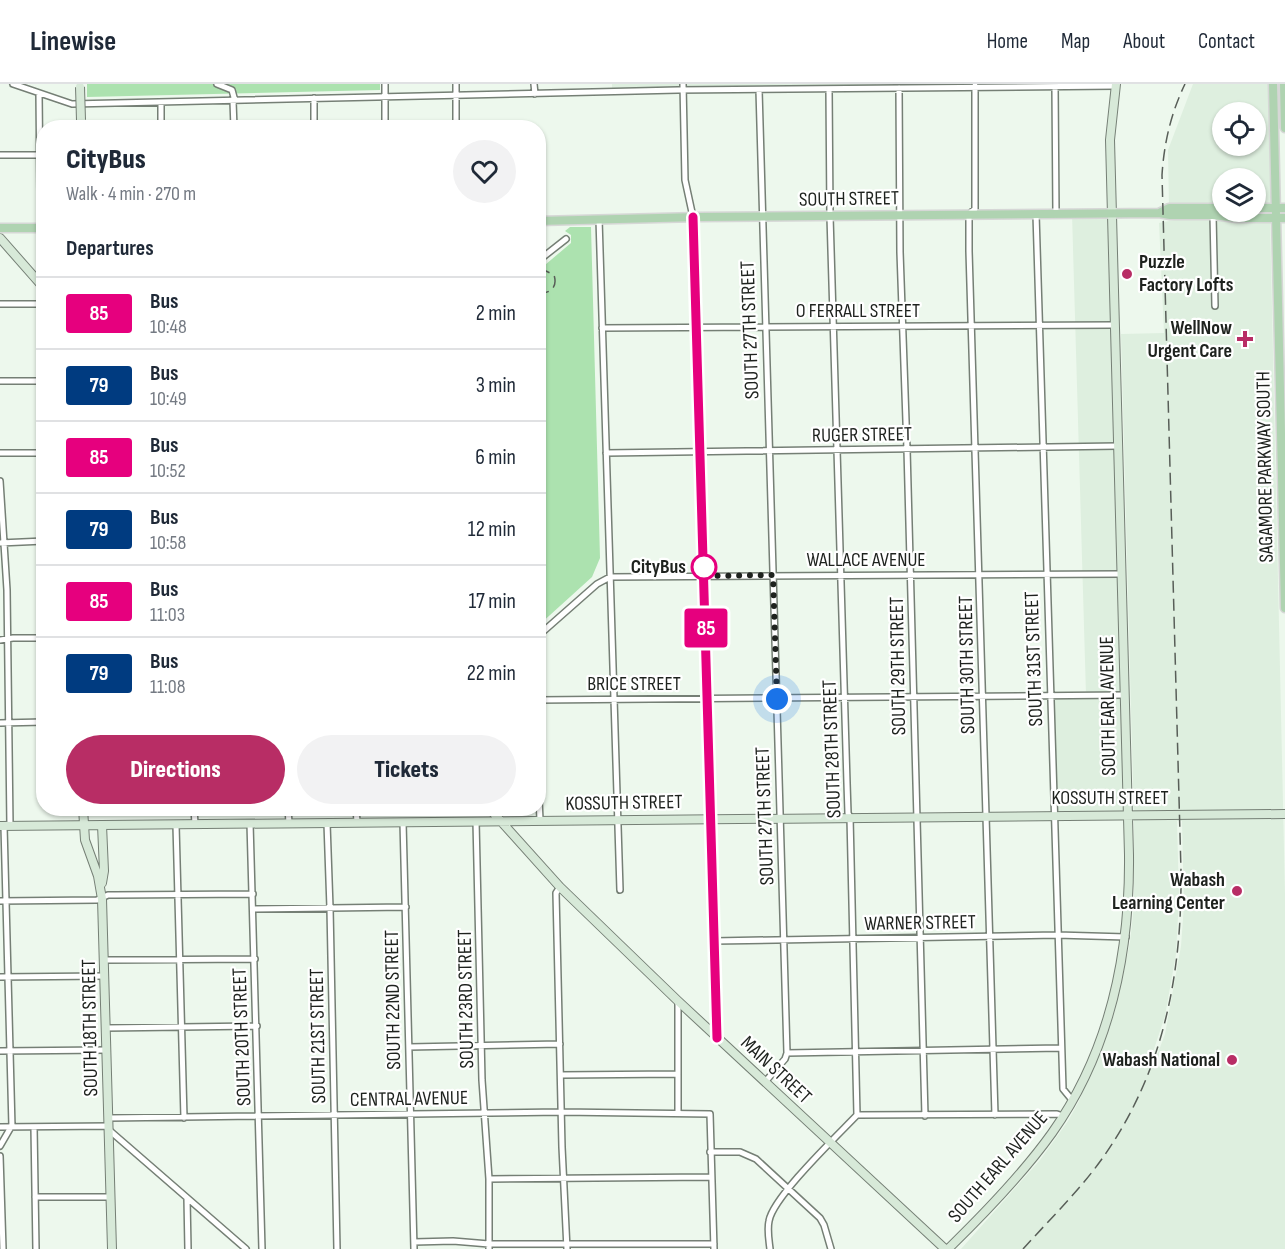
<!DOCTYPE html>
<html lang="en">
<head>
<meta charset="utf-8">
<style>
	body { margin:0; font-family:"Sofia Sans Condensed",sans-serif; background:#f2f2f3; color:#1f2937; height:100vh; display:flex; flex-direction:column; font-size:22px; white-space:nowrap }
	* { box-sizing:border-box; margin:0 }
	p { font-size:20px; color:#747a83 }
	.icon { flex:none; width:33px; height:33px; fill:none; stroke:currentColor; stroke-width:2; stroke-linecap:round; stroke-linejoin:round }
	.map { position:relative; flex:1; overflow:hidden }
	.panel { position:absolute; left:36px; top:36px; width:510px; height:696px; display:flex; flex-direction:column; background:#fff; border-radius:24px; box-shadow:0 2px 4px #0004 }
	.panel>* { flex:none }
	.badge { padding:0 12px; border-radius:4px; font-size:21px; line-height:39px }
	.fabs { position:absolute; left:1212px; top:18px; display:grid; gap:12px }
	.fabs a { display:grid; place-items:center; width:54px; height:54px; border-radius:50%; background:#fff; box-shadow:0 2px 4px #0004; font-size:30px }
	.you { position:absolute; width:30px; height:30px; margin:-15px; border:4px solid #fff; border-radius:50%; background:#1a73e8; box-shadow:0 0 0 9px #1a73e833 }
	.map>.badge { position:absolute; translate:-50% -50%; box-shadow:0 0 0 3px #fff }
	h2 { padding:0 30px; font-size:22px; line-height:54px }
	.round { display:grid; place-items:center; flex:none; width:63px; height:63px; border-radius:32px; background:#f2f2f3 }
	.head { display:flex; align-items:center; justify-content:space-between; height:102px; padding:0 30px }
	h1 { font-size:28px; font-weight:800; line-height:45px }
	.cta { display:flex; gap:12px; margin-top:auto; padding:12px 30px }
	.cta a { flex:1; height:69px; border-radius:36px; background:#b82d65; color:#fff; font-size:24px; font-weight:800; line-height:69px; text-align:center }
	.cta a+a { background:#f2f2f3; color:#1f2937 }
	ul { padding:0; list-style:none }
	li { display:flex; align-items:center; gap:18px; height:72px; padding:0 30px; border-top:2px solid #e0e1e3 }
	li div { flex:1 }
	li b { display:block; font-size:22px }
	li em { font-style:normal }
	li .badge { min-width:66px; font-weight:700; text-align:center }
	header { display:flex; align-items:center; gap:36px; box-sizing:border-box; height:84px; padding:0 30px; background:#fff; border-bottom:2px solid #e0e1e3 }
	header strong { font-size:28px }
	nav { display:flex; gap:33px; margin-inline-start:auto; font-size:21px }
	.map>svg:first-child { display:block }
</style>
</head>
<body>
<header>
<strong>Linewise</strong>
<nav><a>Home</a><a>Map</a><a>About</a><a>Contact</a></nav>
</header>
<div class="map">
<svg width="1285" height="1165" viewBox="0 0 1285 1165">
	<rect width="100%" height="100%" fill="#edf8ed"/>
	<path fill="#deefdf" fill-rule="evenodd" d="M 612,0 L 876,0 L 876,5 L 612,8 Z
		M 1193,0 L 1273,0 L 1275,124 L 1256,124 L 1256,94 L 1222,94 L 1222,124 L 1169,124 L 1168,66 ZM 1222,28 L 1256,28 L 1256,62 L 1222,62 Z
		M 1072,130 L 1112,130 L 1128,730 L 1054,731 L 1050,612 L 1086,611 Z
		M 1179,135 L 1270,135 L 1285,810 L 1285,1165 L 961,1165 L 1040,1076 L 1068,1037 L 1079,1017 L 1114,931 L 1130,858 L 1134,821 L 1134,738 L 1121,250 L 1164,249 L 1159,139 ZM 1177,737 L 1182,737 L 1184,821 L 1181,862 L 1165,950 L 1153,982 L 1149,980 L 1165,932 L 1176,870 L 1179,813 Z
		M 362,725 L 362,724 L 477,725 L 477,730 L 362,732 Z"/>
	<path fill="#ace2af" d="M 87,0 L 380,0 L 380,6 L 87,13 Z
		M 570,143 L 591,143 L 600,474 L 592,493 L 539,541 L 539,186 L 571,159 L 571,151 L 565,147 Z"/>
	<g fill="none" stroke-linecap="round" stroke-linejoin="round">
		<defs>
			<path id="street" d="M 13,0 L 72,20 L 678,6 L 1116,2
				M 217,0 L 232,6 L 235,17
				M 385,0 L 385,44
				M 456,0 L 456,44
				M 534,0 L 535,10
				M 683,0 L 685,96 L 693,133 L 717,954
				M 975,2 L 975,125 L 969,130 L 969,167 L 995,1031
				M 1055,3 L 1056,130
				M 899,4 L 900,168 L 907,365 L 925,1032
				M 759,6 L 787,969 L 785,975 L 765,998
				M 39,9 L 40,107
				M 314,14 L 314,44
				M 233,17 L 234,44
				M 161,18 L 161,44
				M 0,71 L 44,71
				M 1036,130 L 1063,1005 L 1072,1016
				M 1213,131 L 1215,222
				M 599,135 L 620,806
				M 538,177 L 566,155
				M 0,220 L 44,220
				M 602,244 L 1114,241
				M 0,297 L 44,297
				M 0,369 L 44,369
				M 606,369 L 1118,362
				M 0,397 L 7,506 L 10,742
				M 0,459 L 44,457
				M 538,552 L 597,500 L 610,493 L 1121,490
				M 0,556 L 13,554 L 44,554
				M 538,616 L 1125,611
				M 0,639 L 44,638
				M 538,693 L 540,736
				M 194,724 L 195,740
				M 288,724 L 289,739
				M 356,724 L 357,738
				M 476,737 L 482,996 L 489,1095 L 489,1165
				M 403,738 L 414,1165
				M 250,739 L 262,1165
				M 327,739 L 330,824 L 337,1165
				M 176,741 L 184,1034
				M 4,742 L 12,1043
				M 560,803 L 556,809 L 562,1063 L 567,1165
				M 0,817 L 97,816 L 108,811 L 115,811 L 253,810
				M 253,825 L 406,823
				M 714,857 L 1057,851 L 1126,853
				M 105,876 L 255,875
				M 0,893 L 105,892
				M 678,917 L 678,1029
				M 106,944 L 257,942
				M 409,963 L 560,960
				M 0,967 L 107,966
				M 787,969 L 1061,964
				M 561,991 L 678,990
				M 857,1031 L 1057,1030 L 1063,1032
				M 109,1034 L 561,1028 L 710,1030 L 714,1165
				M 0,1043 L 109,1042
				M 34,1043 L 36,1165
				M 109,1046 L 246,1165
				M 0,1062 L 11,1043
				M 710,1068 L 740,1068 L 756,1075 L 820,1134 L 824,1141 L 831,1165
				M 0,1072 L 3,1165
				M 489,1095 L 711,1093
				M 35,1113 L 110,1113
				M 187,1114 L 188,1165
				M 414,1158 L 453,1157 L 489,1160 L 714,1160
				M 770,1165 C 769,1156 767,1146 769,1137 C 773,1113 837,1052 857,1031 L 850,733 L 848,729 L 847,699 L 830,132 L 829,5"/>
			<path id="secondary" d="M 0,154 L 44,204
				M 83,724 L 85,756 L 98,792 L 102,815 L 112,1165
				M 489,724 L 560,803 L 678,917 L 945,1165
				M 0,742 L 1285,730
				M 102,799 L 104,787 L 102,741
				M 948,1165 C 985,1129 1022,1091 1052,1049 C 1110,967 1130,870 1129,771 L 1110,56 L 1116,0"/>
			<path id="primary" d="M 1273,0 L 1285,524
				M 1284,0 L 1285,44
				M 1256,124 L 1285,124
				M 1159,129 L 1169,124 L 1222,124
				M 538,137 L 699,133 L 1159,129 L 1170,131 L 1213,131 L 1237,134 L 1285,134
				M 0,144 L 44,144"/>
		</defs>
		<use href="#street" stroke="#757f75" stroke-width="8"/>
		<use href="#secondary" stroke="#757f75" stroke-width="10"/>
		<use href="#primary" stroke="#d6d7d6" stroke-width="11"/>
		<use href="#street" stroke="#fff" stroke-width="5"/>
		<use href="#secondary" stroke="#d7e9d8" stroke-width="8"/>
		<use href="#primary" stroke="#afd3b1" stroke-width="8"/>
		<path stroke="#585e58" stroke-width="1.5" stroke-dasharray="12 6" stroke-linecap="butt" d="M 538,188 L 546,187 L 554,191 C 558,204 550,209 538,210
			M 538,332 L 538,345
			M 1023,1165 C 1050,1135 1081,1105 1104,1072 C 1164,986 1182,890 1181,787 L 1162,91 C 1164,59 1171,29 1185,0"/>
		<defs>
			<path id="secondary-bridge" d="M 80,3 L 81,36"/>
		</defs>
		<use href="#secondary-bridge" stroke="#757f75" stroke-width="10" stroke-linecap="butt"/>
		<use href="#secondary-bridge" stroke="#d7e9d8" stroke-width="8"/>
	</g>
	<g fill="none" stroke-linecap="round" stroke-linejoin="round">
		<defs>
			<path id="line" d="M 693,133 L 717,954"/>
		</defs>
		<use href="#line" stroke="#fff" stroke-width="14"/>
		<use href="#line" stroke="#e6007e" stroke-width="9"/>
		<path stroke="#1e221e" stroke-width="6" stroke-dasharray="0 10.8" d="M 704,483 L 705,492 L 773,491 L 777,615"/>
	</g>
	<g fill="#b82d65" stroke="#fff" stroke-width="2">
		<circle cx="1127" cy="190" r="6"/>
		<path d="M1242 246h6v6h6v6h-6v6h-6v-6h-6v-6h6z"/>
		<circle cx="1237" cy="807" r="6"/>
		<circle cx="1232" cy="976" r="6"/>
	</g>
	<circle fill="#fff" stroke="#e6007e" stroke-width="3" cx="704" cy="483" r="12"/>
	<g text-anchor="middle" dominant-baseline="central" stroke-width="4.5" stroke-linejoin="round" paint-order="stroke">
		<g font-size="20" fill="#1e221e" stroke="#fff">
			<text transform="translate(849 115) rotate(-1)">SOUTH STREET</text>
			<text x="858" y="227">O FERRALL STREET</text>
			<text transform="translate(750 246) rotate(-92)">SOUTH 27TH STREET</text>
			<text transform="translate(862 351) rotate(-1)">RUGER STREET</text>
			<text transform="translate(1265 383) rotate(-91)">SAGAMORE PARKWAY SOUTH</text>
			<text x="866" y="476">WALLACE AVENUE</text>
			<text transform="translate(1034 575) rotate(-92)">SOUTH 31ST STREET</text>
			<text transform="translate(967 581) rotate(-91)">SOUTH 30TH STREET</text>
			<text transform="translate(898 582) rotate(-91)">SOUTH 29TH STREET</text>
			<text x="634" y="600">BRICE STREET</text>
			<text transform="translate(1108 622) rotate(-91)">SOUTH EARL AVENUE</text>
			<text transform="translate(832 665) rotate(-92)">SOUTH 28TH STREET</text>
			<text x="1110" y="714">KOSSUTH STREET</text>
			<text transform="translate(624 719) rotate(-1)">KOSSUTH STREET</text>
			<text transform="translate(765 732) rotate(-92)">SOUTH 27TH STREET</text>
			<text transform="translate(920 839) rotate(-1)">WARNER STREET</text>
			<text transform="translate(466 915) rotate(-91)">SOUTH 23RD STREET</text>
			<text transform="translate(393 916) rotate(-91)">SOUTH 22ND STREET</text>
			<text transform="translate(90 944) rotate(-91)">SOUTH 18TH STREET</text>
			<text transform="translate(318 952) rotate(-91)">SOUTH 21ST STREET</text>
			<text transform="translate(242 953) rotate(-92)">SOUTH 20TH STREET</text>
			<text transform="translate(776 986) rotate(43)">MAIN STREET</text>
			<text transform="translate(409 1015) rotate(-1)">CENTRAL AVENUE</text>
			<text transform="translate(998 1083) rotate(-49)">SOUTH EARL AVENUE</text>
		</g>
		<g font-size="20" font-weight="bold" fill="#1e221e" stroke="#fff" text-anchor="end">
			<text x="1139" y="178" text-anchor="start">Puzzle<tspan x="1139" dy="23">Factory Lofts</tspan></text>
			<text x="1232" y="244">WellNow<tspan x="1232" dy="23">Urgent Care</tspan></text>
			<text x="1225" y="796">Wabash<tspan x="1225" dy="23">Learning Center</tspan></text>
			<text x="1220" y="976">Wabash National</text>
		</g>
		<g font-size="20" font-weight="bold" fill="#1e221e" stroke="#fff" text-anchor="end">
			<text x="686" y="483">CityBus</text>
		</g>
	</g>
</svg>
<div class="fabs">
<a><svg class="icon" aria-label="locate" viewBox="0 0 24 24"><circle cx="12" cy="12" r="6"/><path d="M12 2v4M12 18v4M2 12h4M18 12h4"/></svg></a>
<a><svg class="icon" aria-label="layers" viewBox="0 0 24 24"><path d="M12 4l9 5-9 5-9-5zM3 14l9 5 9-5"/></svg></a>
</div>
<div class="you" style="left:777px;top:615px"></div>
<b class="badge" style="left:706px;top:544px;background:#e6007e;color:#fff">85</b>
<section class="panel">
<div class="head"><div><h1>CityBus</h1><p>Walk · 4 min · 270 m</p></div><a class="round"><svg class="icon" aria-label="heart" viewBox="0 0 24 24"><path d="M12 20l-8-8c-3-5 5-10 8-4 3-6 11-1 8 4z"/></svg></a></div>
<h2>Departures</h2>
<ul>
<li><span class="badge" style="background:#e6007e;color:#fff">85</span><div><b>Bus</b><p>10:48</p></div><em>2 min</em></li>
<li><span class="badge" style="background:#003b80;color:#fff">79</span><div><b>Bus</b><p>10:49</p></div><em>3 min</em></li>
<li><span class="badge" style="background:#e6007e;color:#fff">85</span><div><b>Bus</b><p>10:52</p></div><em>6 min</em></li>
<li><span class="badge" style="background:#003b80;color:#fff">79</span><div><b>Bus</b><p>10:58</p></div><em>12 min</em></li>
<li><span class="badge" style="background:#e6007e;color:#fff">85</span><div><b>Bus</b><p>11:03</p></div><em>17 min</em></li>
<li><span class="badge" style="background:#003b80;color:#fff">79</span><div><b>Bus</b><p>11:08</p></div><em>22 min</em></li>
</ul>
<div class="cta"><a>Directions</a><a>Tickets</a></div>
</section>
</div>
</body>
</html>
